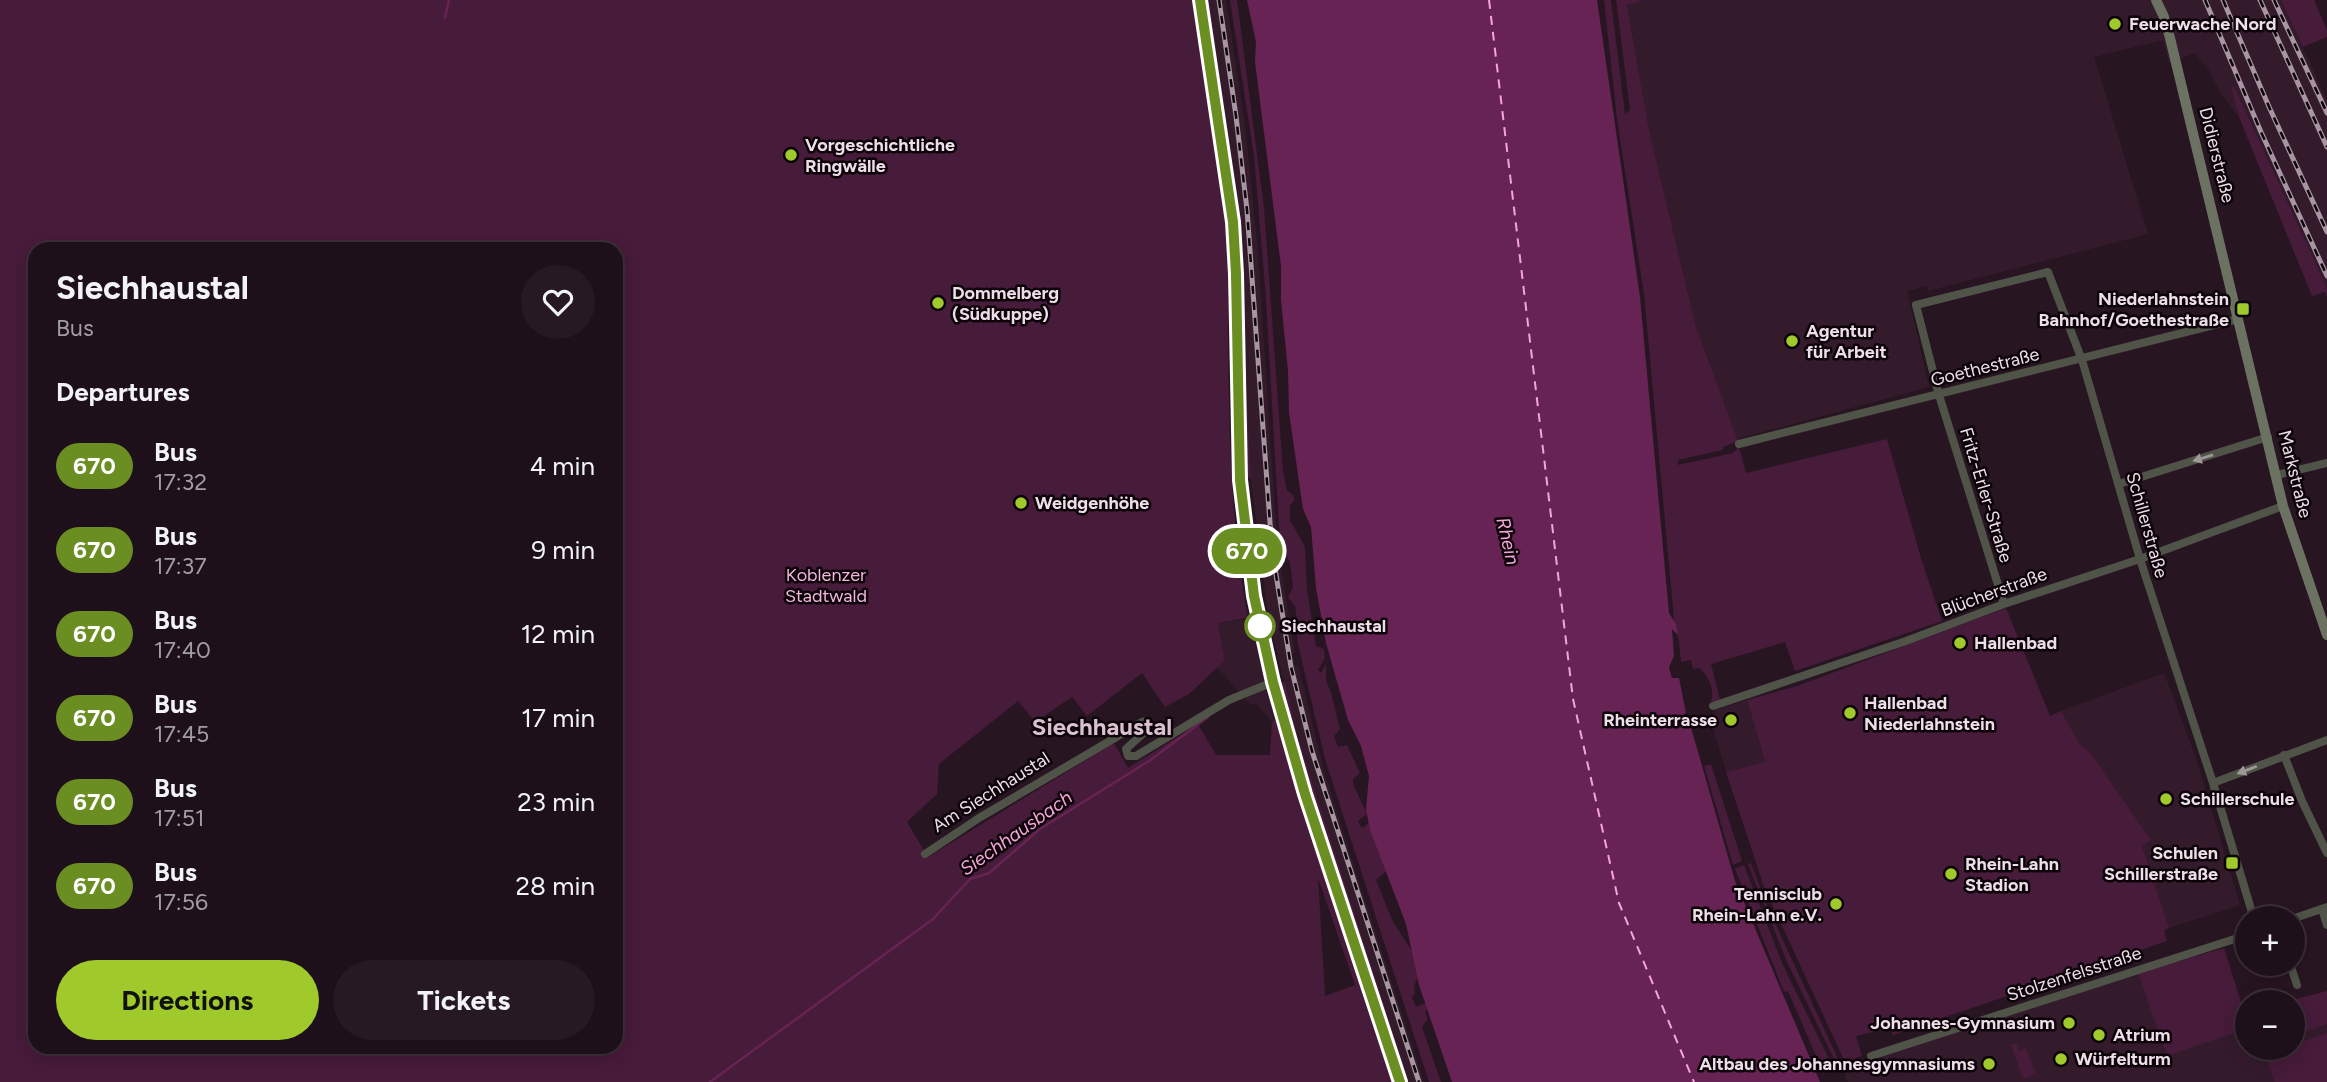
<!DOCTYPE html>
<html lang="en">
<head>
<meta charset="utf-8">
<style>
	body { margin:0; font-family:Figtree,sans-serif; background:#261923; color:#f1f3f6; height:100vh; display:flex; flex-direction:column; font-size:26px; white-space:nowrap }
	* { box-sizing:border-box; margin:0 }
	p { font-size:23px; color:#a19da2 }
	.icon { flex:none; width:38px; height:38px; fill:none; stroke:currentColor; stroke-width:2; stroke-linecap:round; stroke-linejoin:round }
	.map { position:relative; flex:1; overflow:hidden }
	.drawer { position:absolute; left:28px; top:242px; width:595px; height:812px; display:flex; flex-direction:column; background:#1e101a; border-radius:21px; box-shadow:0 4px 18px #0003,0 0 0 2px #3c3039 }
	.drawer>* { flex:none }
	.badge { padding:0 14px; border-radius:23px; font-size:24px; line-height:46px }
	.buttons { position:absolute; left:2235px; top:906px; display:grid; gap:14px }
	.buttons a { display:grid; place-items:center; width:70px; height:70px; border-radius:50%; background:#1e101a; box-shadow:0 4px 18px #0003,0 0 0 2px #3c3039; font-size:35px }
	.map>.badge { position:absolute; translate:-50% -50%; box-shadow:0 0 0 4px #fff }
	h2 { padding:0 28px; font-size:26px; line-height:63px }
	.round { display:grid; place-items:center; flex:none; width:74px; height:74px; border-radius:37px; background:#261923 }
	.summary { display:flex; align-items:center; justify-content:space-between; height:119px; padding:0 28px }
	h1 { font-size:33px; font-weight:700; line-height:52px }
	.primary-button { display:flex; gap:14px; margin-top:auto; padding:14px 28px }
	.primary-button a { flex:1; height:80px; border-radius:42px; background:#a0c92c; color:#111; font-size:28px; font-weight:700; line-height:80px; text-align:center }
	.primary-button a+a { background:#261923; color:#f1f3f6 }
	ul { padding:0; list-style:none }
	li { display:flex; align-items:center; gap:21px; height:84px; padding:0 28px }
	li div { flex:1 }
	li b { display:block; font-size:26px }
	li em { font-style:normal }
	li .badge { min-width:77px; font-weight:700; text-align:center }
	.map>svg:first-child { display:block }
</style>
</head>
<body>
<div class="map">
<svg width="2327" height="1082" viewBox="0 0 2327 1082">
	<rect width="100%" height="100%" fill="#281522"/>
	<path fill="#341b2c" d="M 1209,0 L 1226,0 L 1246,132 L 1258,252 L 1277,543 L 1295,653 L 1292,654 L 1295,666 L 1298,665 L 1324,770 L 1342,829 L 1424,1082 L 1409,1082 L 1298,738 L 1268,617 L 1251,480 L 1240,253 L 1232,163 Z
		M 1645,0 L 2281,0 L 2327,100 L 2327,288 L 2234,86 L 2231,87 L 2239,117 L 2220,92 L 2209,70 L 2195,53 L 2169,63 L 2163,40 L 2094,57 L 2148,234 L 1928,291 L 1927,286 L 1907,291 L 1929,387 L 1737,439 L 1696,327 L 1649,130 L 1627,5 Z
		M 1247,612 L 1276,721 L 1272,722 L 1257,704 L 1250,704 L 1217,667 L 1225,659 L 1218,623 L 1246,619 Z
		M 2164,673 L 2196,758 L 2240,905 L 2169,928 L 2142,846 L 2151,840 L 2090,752 L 2079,743 L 2061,711 Z
		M 1747,700 L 1765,762 L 1726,772 L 1712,725 L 1715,710 Z
		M 2138,973 L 2162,1038 L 2247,1012 L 2247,1048 L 2292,1048 L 2292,1003 L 2280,1003 L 2327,991 L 2327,1082 L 1848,1082 L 1844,1077 L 1850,1068 L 1872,1059 Z"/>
	<path fill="#471b3a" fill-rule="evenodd" d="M 0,0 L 1193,0 C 1206,87 1223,174 1228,263 C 1229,286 1228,309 1228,332 C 1229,425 1230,520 1247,612 L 1246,618 L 1218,623 L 1225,660 L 1189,694 L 1165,707 L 1142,673 L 1087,716 L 1072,697 L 1035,722 L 1018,701 L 939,764 L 937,794 L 907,822 L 928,857 L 1114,743 L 1128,768 L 1198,724 L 1216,755 L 1270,755 L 1272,722 L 1276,721 L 1367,997 L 1392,1082 L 0,1082 ZM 35,248 L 616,248 L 616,1046 L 35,1046 ZM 1318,878 L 1355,985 L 1325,996 L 1325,995 Z
		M 1205,0 L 1209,0 L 1232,163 L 1236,212 Z
		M 1230,0 L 1237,0 L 1264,208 L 1283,471 L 1287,491 L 1291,493 L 1295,499 L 1290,506 L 1290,520 L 1305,547 L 1307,590 L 1316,646 L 1324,649 L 1325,658 L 1318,670 L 1321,673 L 1326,664 L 1326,680 L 1332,696 L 1340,729 L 1334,736 L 1338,747 L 1347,745 L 1360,773 L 1353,779 L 1353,784 L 1367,814 L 1358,821 L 1362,828 L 1369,823 L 1386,871 L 1376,880 L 1393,922 L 1412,951 L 1418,977 L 1414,986 L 1415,994 L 1412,997 L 1416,1007 L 1426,1003 L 1428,1008 L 1425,1013 L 1428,1018 L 1422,1027 L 1441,1082 L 1429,1082 L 1325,759 L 1297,640 L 1298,626 L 1295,606 L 1288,598 L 1293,587 L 1290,562 L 1281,548 L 1279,527 L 1266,299 L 1254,156 Z
		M 1604,0 L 1611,0 L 1625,114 L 1630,110 L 1616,0 L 1645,0 L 1627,5 L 1649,130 L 1696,327 L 1738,441 L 1723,447 L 1723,450 L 1678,460 L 1678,465 L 1733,453 L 1739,447 L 1746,473 L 1887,439 L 1921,558 L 1942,621 L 1795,671 L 1785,642 L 1711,664 L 1720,700 L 1711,702 C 1715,690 1709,676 1699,668 L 1693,669 L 1691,660 L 1681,662 L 1679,641 L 1674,619 L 1644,294 L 1617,119 Z
		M 2281,0 L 2314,0 L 2327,30 L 2327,37 L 2303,47 Z
		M 2234,86 L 2327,288 L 2327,297 L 2325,292 L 2312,296 L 2239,117 L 2231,87 Z
		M 1240,266 L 1251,480 L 1244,471 Z
		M 2006,608 L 2050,716 L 2061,711 L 2079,743 L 2090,752 L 2151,840 L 2142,846 L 2169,928 L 2164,930 L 2167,941 L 1893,1035 L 1890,1028 L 1856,1036 L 1862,1056 L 1845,1062 L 1764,887 L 1726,772 L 1765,762 L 1747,700 L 1797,686 Z
		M 1278,682 L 1285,682 L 1298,738 L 1409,1082 L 1404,1082 L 1312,800 Z
		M 1711,764 L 1742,861 L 1733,865 L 1704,766 Z
		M 1751,863 L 1768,908 L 1839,1061 L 1836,1063 L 1787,962 L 1748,864 Z
		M 1744,865 L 1782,963 L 1835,1071 L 1823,1072 L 1788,991 L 1784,992 L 1735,869 Z
		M 2224,948 L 2247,1021 L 2233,1026 L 2234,1033 L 2167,1056 L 2138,973 Z
		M 2327,991 L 2327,1024 L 2293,1036 L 2292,1003 L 2280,1003 Z
		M 2327,1033 L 2327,1082 L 2275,1082 L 2263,1048 L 2292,1048 L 2293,1040 L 2294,1044 Z
		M 2016,1043 L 2019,1051 L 2026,1048 L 2036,1074 L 2023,1079 L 2011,1044 Z"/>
	<path fill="#672354" d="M 1247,0 L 1597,0 L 1640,297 L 1669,613 L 1676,624 L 1678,635 L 1672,629 L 1674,656 L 1669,667 L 1672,678 L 1679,678 L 1686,713 L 1679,717 L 1688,717 L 1735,881 L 1820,1082 L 1452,1082 L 1419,985 L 1406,924 L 1370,830 L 1366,809 L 1369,776 L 1361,746 L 1348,720 L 1326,643 L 1316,588 L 1311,527 L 1303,509 L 1289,412 L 1288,371 L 1281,300 L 1281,266 L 1255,62 L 1256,42 Z"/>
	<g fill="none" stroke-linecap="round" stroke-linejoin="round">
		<path stroke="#672354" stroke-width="2.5" d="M 445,18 L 449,0
			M 710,1082 L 933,919 L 970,879 L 989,873 L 1040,829 L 1149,761 L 1208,717"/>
		<path stroke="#f5a4d9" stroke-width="2" stroke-dasharray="9 7" stroke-linecap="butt" d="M 1489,0 L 1573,699 L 1619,903 L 1694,1082"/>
		<path stroke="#4f5348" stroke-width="8" d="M 1739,444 L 2238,319
			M 2277,475 L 2327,463
			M 2119,484 L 2268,437
			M 2004,604 L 1939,395 L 1916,305 L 2048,272 L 2082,360 L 2140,559 L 2213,783 L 2254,919
			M 1713,706 L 1906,641 L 2004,604 L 2140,559 L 2283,506
			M 2284,755 L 2302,801 L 2327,853
			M 2213,783 L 2327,740
			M 925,854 L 979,818 L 1142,722 L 1147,721 L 1149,728 L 1126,749 L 1128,756 L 1136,756 L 1229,700 L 1273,682
			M 2322,909 L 2327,925
			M 2292,919 L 2327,907
			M 2290,964 L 2297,985
			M 1871,1056 L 2247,935"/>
		<path stroke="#6c7261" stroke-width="10" d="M 2156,0 L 2164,17 L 2170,38 L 2283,506 L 2327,635"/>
		<path stroke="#828a74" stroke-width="12" d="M 1200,0 L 1233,222 L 1240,480 L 1254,596 L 1273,682 L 1305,794 L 1400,1082"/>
		<defs>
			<path id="rail" d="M 1219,0 L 1236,116 L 1247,210 L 1272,550 L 1291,667 L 1312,751 L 1419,1082
				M 2205,0 L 2261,132 L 2327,276
				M 2223,0 L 2270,109 L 2327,232
				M 2260,0 L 2327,147
				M 2274,0 L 2327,113"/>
		</defs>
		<use href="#rail" stroke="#a796a1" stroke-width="5"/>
		<use href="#rail" stroke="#0c0409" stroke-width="2.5" stroke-dasharray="8" stroke-linecap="butt"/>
	</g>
	<defs><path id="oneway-solid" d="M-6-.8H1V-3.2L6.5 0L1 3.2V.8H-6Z" transform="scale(1.75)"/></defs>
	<g fill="#9e9898">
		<use href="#oneway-solid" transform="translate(2203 458) rotate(163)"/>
		<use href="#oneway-solid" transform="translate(2247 770) rotate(159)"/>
	</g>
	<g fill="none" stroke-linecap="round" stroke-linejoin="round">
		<defs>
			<path id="line" d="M 1200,0 L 1233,222 L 1236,274 L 1240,480 L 1254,596 L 1273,682 L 1305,794 L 1400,1082"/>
		</defs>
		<use href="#line" stroke="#fff" stroke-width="16"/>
		<use href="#line" stroke="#6b8e23" stroke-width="10"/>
	</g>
	<g fill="#a0c92c" stroke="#0c0409" stroke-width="2.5">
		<circle cx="2115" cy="24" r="7"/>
		<circle cx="791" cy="155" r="7"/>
		<circle cx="938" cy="303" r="7"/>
		<rect x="2236" y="302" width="14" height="14" rx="3.5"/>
		<circle cx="1792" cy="341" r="7"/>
		<circle cx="1021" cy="503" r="7"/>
		<circle cx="1960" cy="643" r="7"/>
		<circle cx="1850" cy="713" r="7"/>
		<circle cx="1731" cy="720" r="7"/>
		<circle cx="2166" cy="799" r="7"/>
		<rect x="2225" y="856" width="14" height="14" rx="3.5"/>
		<circle cx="1951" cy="874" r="7"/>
		<circle cx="1836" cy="904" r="7"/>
		<circle cx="2069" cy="1023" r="7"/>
		<circle cx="2099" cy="1035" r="7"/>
		<circle cx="2061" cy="1059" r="7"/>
		<circle cx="1989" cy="1064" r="7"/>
	</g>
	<circle fill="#fff" stroke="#6b8e23" stroke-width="3.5" cx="1260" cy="626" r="14"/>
	<g text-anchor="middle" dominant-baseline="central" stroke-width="5" stroke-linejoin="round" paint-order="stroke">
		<g font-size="18" font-weight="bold" fill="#eddee7" stroke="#0c0409" text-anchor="start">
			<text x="2129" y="24">Feuerwache Nord</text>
			<text x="805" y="145">Vorgeschichtliche<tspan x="805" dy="21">Ringwälle</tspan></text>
			<text x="952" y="293">Dommelberg<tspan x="952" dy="21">(Südkuppe)</tspan></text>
			<text x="2229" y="299" text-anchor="end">Niederlahnstein<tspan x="2229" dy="21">Bahnhof/Goethestraße</tspan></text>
			<text x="1806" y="331">Agentur<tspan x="1806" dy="21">für Arbeit</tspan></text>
			<text x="1035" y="503">Weidgenhöhe</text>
			<text x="1974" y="643">Hallenbad</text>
			<text x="1864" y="703">Hallenbad<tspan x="1864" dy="21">Niederlahnstein</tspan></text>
			<text x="1717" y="720" text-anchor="end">Rheinterrasse</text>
			<text x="2180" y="799">Schillerschule</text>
			<text x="2218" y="853" text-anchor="end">Schulen<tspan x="2218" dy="21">Schillerstraße</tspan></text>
			<text x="1965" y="864">Rhein-Lahn<tspan x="1965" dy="21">Stadion</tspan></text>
			<text x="1822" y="894" text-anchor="end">Tennisclub<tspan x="1822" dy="21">Rhein-Lahn e.V.</tspan></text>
			<text x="2055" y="1023" text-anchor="end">Johannes-Gymnasium</text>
			<text x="2113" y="1035">Atrium</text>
			<text x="2075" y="1059">Würfelturm</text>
			<text x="1975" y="1064" text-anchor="end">Altbau des Johannesgymnasiums</text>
		</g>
		<g font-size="18" fill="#eddee7" stroke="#0c0409">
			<text transform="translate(2217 155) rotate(76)">Didierstraße</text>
			<text transform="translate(1985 367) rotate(-14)">Goethestraße</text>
			<text transform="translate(2295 474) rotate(76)">Markstraße</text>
			<text transform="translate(1986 495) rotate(73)">Fritz-Erler-Straße</text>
			<text transform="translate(2147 525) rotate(74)">Schillerstraße</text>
			<text transform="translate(1994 592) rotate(-20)">Blücherstraße</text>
			<text transform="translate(991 792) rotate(-32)">Am Siechhaustal</text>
			<text transform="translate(2074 974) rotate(-18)">Stolzenfelsstraße</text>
		</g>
		<g font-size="18" fill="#f3b6dd" stroke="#0c0409">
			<text x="826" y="575">Koblenzer<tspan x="826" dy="21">Stadtwald</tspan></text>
		</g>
		<g font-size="18" font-weight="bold" fill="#eddee7" stroke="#0c0409" text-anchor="start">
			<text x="1281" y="626">Siechhaustal</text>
		</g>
		<g font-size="19" font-style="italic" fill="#f5a4d9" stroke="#0c0409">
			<text transform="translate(1508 541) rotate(77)">Rhein</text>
			<text transform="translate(1016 833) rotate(-35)">Siechhausbach</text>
		</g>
		<g font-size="24" font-weight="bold" fill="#dbc0d1" stroke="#0c0409">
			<text x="1102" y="726">Siechhaustal</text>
		</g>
	</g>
</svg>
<div class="buttons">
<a>+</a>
<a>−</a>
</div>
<b class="badge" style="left:1247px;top:551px;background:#6b8e23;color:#fff">670</b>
<section class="drawer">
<div class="summary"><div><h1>Siechhaustal</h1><p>Bus</p></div><a class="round"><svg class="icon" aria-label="heart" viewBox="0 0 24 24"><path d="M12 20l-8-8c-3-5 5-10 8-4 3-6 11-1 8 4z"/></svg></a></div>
<h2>Departures</h2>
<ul>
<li><span class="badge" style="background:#6b8e23;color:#fff">670</span><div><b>Bus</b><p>17:32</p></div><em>4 min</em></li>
<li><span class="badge" style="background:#6b8e23;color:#fff">670</span><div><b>Bus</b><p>17:37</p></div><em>9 min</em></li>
<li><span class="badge" style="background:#6b8e23;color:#fff">670</span><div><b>Bus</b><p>17:40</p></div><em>12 min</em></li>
<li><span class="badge" style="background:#6b8e23;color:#fff">670</span><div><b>Bus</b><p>17:45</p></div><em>17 min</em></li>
<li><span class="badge" style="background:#6b8e23;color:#fff">670</span><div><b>Bus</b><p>17:51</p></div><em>23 min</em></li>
<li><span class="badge" style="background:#6b8e23;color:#fff">670</span><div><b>Bus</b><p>17:56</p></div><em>28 min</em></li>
</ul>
<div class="primary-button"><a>Directions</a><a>Tickets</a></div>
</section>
</div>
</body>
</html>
